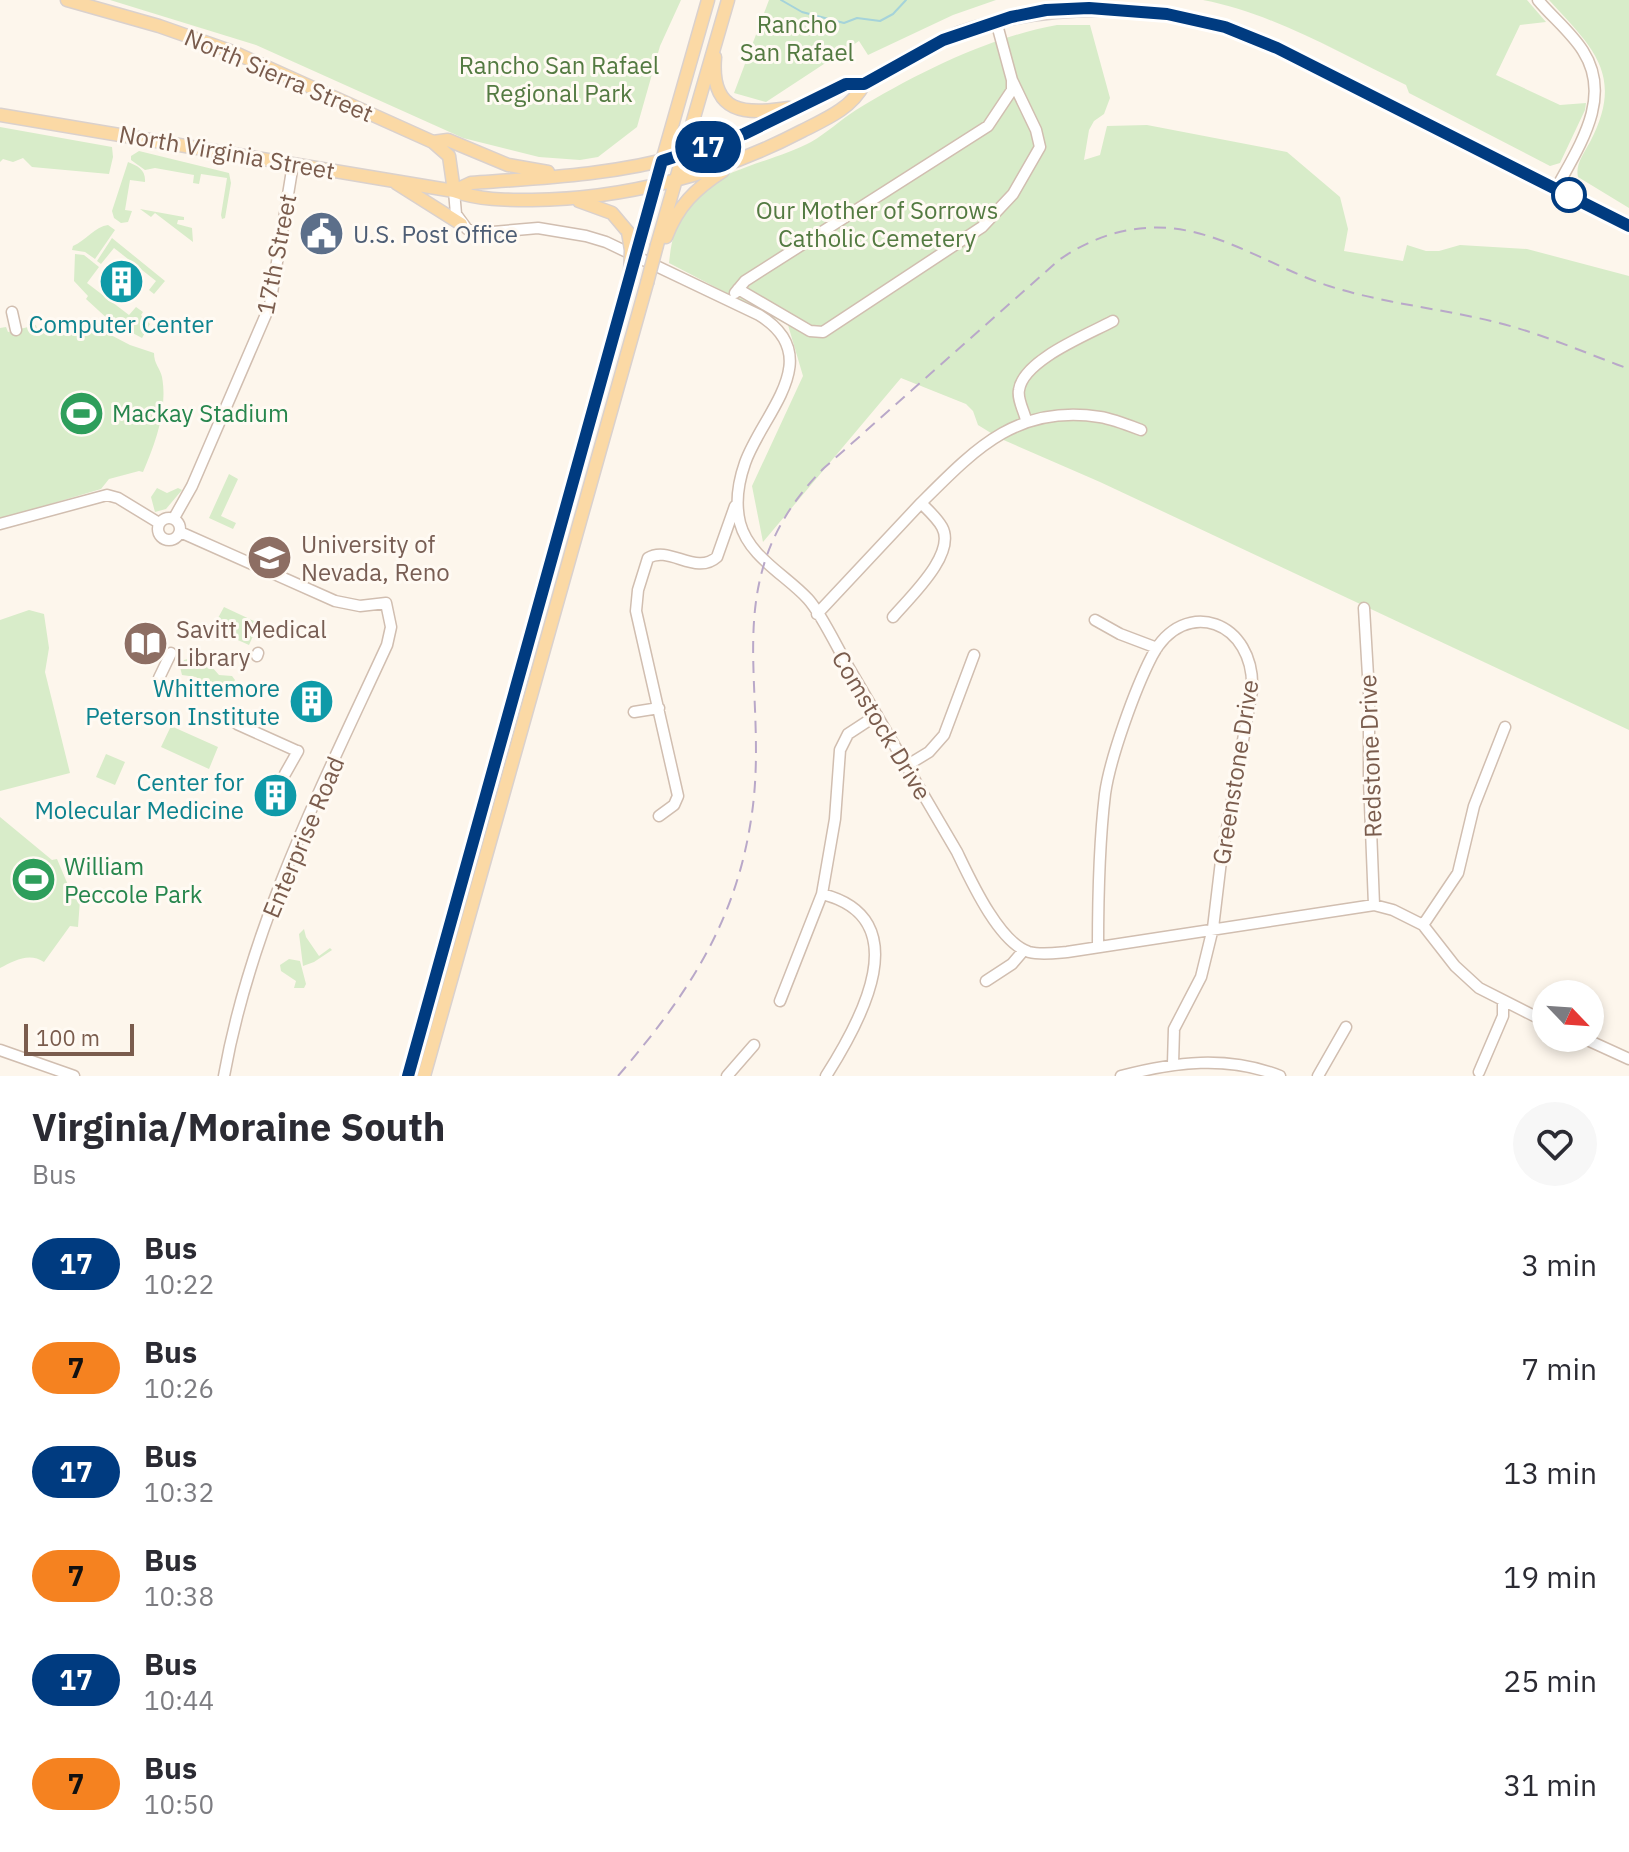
<!DOCTYPE html>
<html lang="en">
<head>
<meta charset="utf-8">
<style>
	body { margin:0; font-family:"IBM Plex Sans",sans-serif; background:#f7f7f7; color:#2b2b33; height:100vh; display:flex; flex-direction:column; font-size:30px; white-space:nowrap }
	* { box-sizing:border-box; margin:0 }
	p { font-size:26px; color:#7c7c81 }
	.icon { flex:none; width:44px; height:44px; fill:none; stroke:currentColor; stroke-width:2; stroke-linecap:round; stroke-linejoin:round }
	.map { position:relative; height:1076px; overflow:hidden }
	.details { display:flex; flex-direction:column; background:#fff; flex:1 }
	.details>* { flex:none }
	.badge { padding:0 16px; border-radius:26px; font-size:28px; line-height:52px }
	.needle { width:52px; rotate:115deg }
	.tools { position:absolute; left:1532px; top:980px; display:grid; gap:16px }
	.tools a { display:grid; place-items:center; width:72px; height:72px; border-radius:50%; background:#fff; box-shadow:0 4px 12px #0003; font-size:40px }
	.scale { position:absolute; left:24px; bottom:20px; width:110px; box-sizing:border-box; padding-left:8px; border:4px solid #7a5c4d; border-top:0; font-size:22px; line-height:28px; white-space:nowrap; color:#7a5c4d; -webkit-text-stroke:6px #fffaf3; paint-order:stroke }
	.map>.badge { position:absolute; translate:-50% -50%; box-shadow:0 0 0 4px #fff }
	.round { display:grid; place-items:center; flex:none; width:84px; height:84px; border-radius:42px; background:#f7f7f7 }
	.headline { display:flex; align-items:center; justify-content:space-between; height:136px; padding:0 32px }
	h1 { font-size:38px; font-weight:800; line-height:60px }
	ul { padding:0; list-style:none }
	li { display:flex; align-items:center; gap:24px; height:104px; padding:0 32px }
	li div { flex:1 }
	li b { display:block; font-size:30px }
	li em { font-style:normal }
	li .badge { min-width:88px; font-weight:700; text-align:center }
	.map>svg:first-child { display:block }
</style>
</head>
<body>
<div class="map">
<svg width="1629" height="1076" viewBox="0 0 1629 1076">
	<rect width="100%" height="100%" fill="#fdf6ec"/>
	<path fill="#d8ecc9" d="M 110,0 L 681,0 L 660,46 L 637,127 L 598,157 L 580,160 L 539,157 L 463,138 L 256,45 Z
		M 769,0 L 996,0 L 953,15 L 868,55 L 859,41 L 766,102 L 734,93 Z
		M 1203,0 L 1527,0 L 1546,22 L 1520,25 L 1496,75 L 1560,105 L 1586,103 L 1585,110 L 1560,163 L 1550,166 L 1409,93 L 1406,85 C 1341,54 1275,14 1203,0 Z
		M 1549,0 L 1629,0 L 1629,208 L 1578,177 C 1575,165 1584,153 1590,142 C 1625,75 1593,48 1549,0 Z
		M 1057,25 L 1090,25 L 1110,98 L 1104,114 L 1094,121 L 1089,130 L 1084,160 L 1100,155 L 1107,126 L 1147,125 L 1287,152 L 1340,197 L 1348,229 L 1344,251 L 1403,261 L 1407,245 L 1426,251 L 1439,251 L 1460,245 L 1527,249 L 1629,276 L 1629,730 L 1100,482 L 999,438 L 978,425 L 973,411 L 966,404 L 901,378 L 763,542 L 752,486 L 803,376 L 788,325 L 669,263 C 673,225 681,211 710,185 C 729,169 784,157 811,142 C 827,133 840,120 856,110 C 915,74 989,37 1057,25 Z
		M 0,127 L 112,147 L 113,157 L 109,174 L 32,167 L 23,158 L 13,162 L 3,159 L 0,162 Z
		M 139,151 L 229,173 L 231,183 L 225,218 L 222,219 L 221,215 L 227,178 L 201,174 L 199,184 L 193,183 L 194,175 L 155,168 L 145,170 L 131,160 L 131,156 Z
		M 128,162 C 138,166 146,170 145,182 L 130,180 L 125,210 L 132,211 L 128,222 L 121,223 L 114,218 L 112,211 Z
		M 140,209 L 184,217 L 184,220 L 178,220 L 177,224 L 192,228 L 193,242 L 155,213 L 151,217 Z
		M 108,225 L 115,230 L 95,259 L 85,252 L 72,250 L 73,246 C 85,241 96,226 108,225 Z
		M 112,238 L 165,281 L 154,294 L 149,290 L 156,281 L 114,248 L 101,264 L 97,261 Z
		M 75,254 L 84,255 L 99,267 L 87,283 L 129,315 L 136,307 L 143,312 L 141,315 L 150,324 L 142,338 L 110,321 L 86,299 L 88,296 L 74,281 Z
		M 82,320 L 130,345 L 154,353 C 154,364 160,368 162,377 C 168,410 155,444 143,472 L 139,471 L 109,479 L 101,489 L 0,519 L 0,328 L 6,327 L 8,332 L 36,325 L 38,332 Z
		M 229,474 L 238,479 L 221,516 L 236,523 L 233,529 L 209,518 Z
		M 157,488 L 167,493 L 178,488 L 182,490 L 166,509 L 155,512 L 151,497 Z
		M 224,607 L 256,622 L 254,626 L 257,627 L 249,645 L 222,633 L 222,625 L 218,618 Z
		M 29,610 L 44,614 L 49,648 L 45,672 L 70,773 L 0,791 L 0,620 Z
		M 191,658 L 212,667 L 219,675 L 232,676 L 235,680 L 229,690 L 218,694 L 196,677 L 182,675 L 180,667 L 184,660 Z
		M 171,726 L 218,747 L 209,769 L 161,747 Z
		M 106,754 L 125,762 L 115,785 L 96,777 Z
		M 0,817 L 52,860 L 57,859 L 74,899 L 80,900 L 78,927 L 70,926 L 44,962 C 29,952 14,961 0,968 Z
		M 304,929 L 306,937 L 319,956 L 330,948 L 332,950 L 314,962 L 303,966 L 299,934 Z
		M 289,959 L 300,961 L 306,984 L 304,988 L 294,988 L 296,981 L 281,971 L 280,965 Z"/>
	<g fill="none" stroke-linecap="round" stroke-linejoin="round">
		<path stroke="#a5d3da" stroke-width="2" d="M 781,0 L 802,12 L 844,23 L 857,18 L 880,21 L 893,14 L 906,0"/>
		<defs>
			<path id="minor" d="M 1538,0 C 1552,17 1571,32 1583,51 C 1613,98 1579,146 1556,189
				M 454,191 L 456,214 L 467,229 L 481,233 L 538,228 L 586,236 L 606,242 L 759,315 C 828,357 762,414 745,463 C 738,483 735,503 740,523 C 749,557 786,575 808,599 C 822,614 840,654 852,673 C 887,732 922,792 957,852 C 970,879 999,943 1029,952 C 1041,955 1055,953 1067,952 L 1374,905 L 1393,910 L 1423,925 L 1455,966 L 1479,988 L 1546,1022
				M 738,289 L 810,331 L 823,332 L 982,227 L 1013,194 L 1040,147 L 1036,130 L 1012,80
				M 735,293 L 745,281 L 988,126 L 1012,90 L 1012,80 L 996,21
				M 12,312 L 16,330
				M 1026,420 C 1024,411 1017,399 1019,390 C 1023,360 1087,335 1113,321
				M 921,503 C 975,449 1017,404 1100,417 C 1113,419 1128,425 1141,430
				M158 529a11 11 0 1 1 22 0a11 11 0 1 1-22 0Z
				M 174,518 L 192,486 L 270,305 L 293,164
				M 0,524 L 107,495 L 118,498 L 159,523
				M 180,532 L 335,601 L 360,606 L 386,603 L 391,627 L 387,645 C 323,784 251,924 224,1076
				M 1364,608 L 1369,693 L 1369,779 L 1374,905
				M 817,614 L 921,503 C 928,510 937,518 942,527 C 957,554 909,598 893,617
				M 1095,620 L 1120,634 L 1157,648
				M 257,656 L 258,653
				M 159,678 L 171,653
				M 634,712 L 659,708
				M 237,724 L 297,751
				M 906,766 L 929,752 L 944,735 L 974,655
				M 285,774 L 298,751
				M 659,816 L 674,805 L 678,796 L 636,611 L 638,590 L 648,558 C 669,545 696,576 717,557 L 735,506
				M 822,894 C 918,918 861,1021 826,1076
				M 1423,925 L 1458,873 L 1474,806 L 1505,727
				M 1098,947 C 1098,897 1099,844 1105,794 C 1110,758 1135,689 1152,656 C 1184,595 1256,621 1252,691 L 1221,861 L 1213,928 L 1201,977 L 1174,1029 L 1173,1064
				M 986,981 L 1012,964 L 1024,950
				M 780,1001 L 822,894 L 835,819 L 840,750 L 848,734 L 877,715
				M 1583,1038 L 1629,1059
				M 0,1050 L 74,1076
				M 1479,1072 L 1503,1016 L 1503,1002
				M 727,1076 L 754,1045
				M 1121,1076 C 1174,1062 1227,1055 1280,1076
				M 1318,1076 L 1346,1027"/>
			<path id="major" d="M 67,0 L 159,26 L 233,52 L 433,142 L 449,156 L 454,191
				M 715,57 C 710,114 745,115 789,108
				M 0,115 L 454,191 C 479,200 505,200 532,200 C 625,199 720,174 802,131 C 826,119 852,108 864,84
				M 433,142 L 448,140 L 508,165 L 548,172
				M 396,183 L 461,224
				M 454,191 L 471,183 C 543,178 614,175 683,155 C 741,139 793,110 846,84 L 864,84 C 895,65 927,46 961,32 C 1056,0 1165,3 1259,40 L 1629,225
				M 579,201 L 612,213 L 628,232
				M 666,237 C 678,206 695,189 723,171
				M 640,238 L 708,0
				M 657,245 L 728,0
				M 408,1076 L 630,276
				M 424,1076 L 647,283"/>
		</defs>
		<use href="#minor" stroke="#d1beb0" stroke-width="13"/>
		<use href="#major" stroke="#dad1cd" stroke-width="15"/>
		<use href="#minor" stroke="#fff" stroke-width="10"/>
		<use href="#major" stroke="#fbd9a5" stroke-width="12"/>
		<path stroke="#b9a8c9" stroke-width="2" stroke-dasharray="12 8" stroke-linecap="butt" d="M 618,1076 C 684,999 733,928 750,826 C 774,689 710,583 824,468 L 1059,260 C 1092,237 1129,225 1169,228 C 1226,233 1276,269 1329,286 C 1382,303 1437,308 1491,321 C 1538,332 1583,352 1629,369"/>
		<defs>
			<path id="major-bridge" d="M 628,232 L 631,250 L 630,276
				M 647,283 L 657,245"/>
		</defs>
		<use href="#major-bridge" stroke="#dad1cd" stroke-width="15" stroke-linecap="butt"/>
		<use href="#major-bridge" stroke="#fbd9a5" stroke-width="12"/>
	</g>
	<g fill="none" stroke-linecap="round" stroke-linejoin="round">
		<defs>
			<path id="line" d="M 408,1076 L 662,161 L 744,134 L 846,84 L 864,84 L 943,40 L 1011,17 L 1046,10 L 1089,8 L 1167,14 L 1225,27 L 1277,48 L 1629,226"/>
		</defs>
		<use href="#line" stroke="#fff" stroke-width="18"/>
		<use href="#line" stroke="#003b80" stroke-width="12"/>
	</g>
	<defs>
		<symbol id="civic-disc" viewBox="-11 -11 22 22"><circle r="9.5" fill="#5c6f8a" stroke="#fffaf3"/><path d="M-.6-6.5H3V-4.5H.6V-3L4-1V1h2V6H-6V1h2V-1L-.6-3ZM-1.2 2.5V6h2.4V2.5Z" fill="#fff"/></symbol>
		<symbol id="building-disc" viewBox="-11 -11 22 22"><circle r="9.5" fill="#0f9aa8" stroke="#fffaf3"/><path d="M-4-6H4V6H1V3H-1V6H-4ZM-2.5-4.3h1.7v1.8h-1.7ZM.8-4.3h1.7v1.8H.8ZM-2.5-1h1.7V.8h-1.7ZM.8-1h1.7V.8H.8Z" fill="#fff"/></symbol>
		<symbol id="stadium-disc" viewBox="-11 -11 22 22"><circle r="9.5" fill="#2e9e5b" stroke="#fffaf3"/><path d="M0-5a6.5 5 0 1 0 0 10a6.5 5 0 1 0 0-10ZM-3.5-1.8h7v3.6h-7Z" fill="#fff"/></symbol>
		<symbol id="university-disc" viewBox="-11 -11 22 22"><circle r="9.5" fill="#8d6e63" stroke="#fffaf3"/><path d="M0-5L7-2L0 1L-7-2ZM-4 1L0 2.5L4 1V4Q0 6-4 4Z" fill="#fff"/></symbol>
		<symbol id="library-disc" viewBox="-11 -11 22 22"><circle r="9.5" fill="#8d6e63" stroke="#fffaf3"/><path d="M-6-4Q-3-5.5-.7-3.5V5Q-3 3-6 4ZM6-4Q3-5.5 .7-3.5V5Q3 3 6 4Z" fill="#fff"/></symbol>
	</defs>
	<g fill-rule="evenodd">
		<use href="#civic-disc" x="296" y="208" width="51" height="51"/>
		<use href="#building-disc" x="96" y="256" width="51" height="51"/>
		<use href="#stadium-disc" x="56" y="388" width="51" height="51"/>
		<use href="#university-disc" x="244" y="532" width="51" height="51"/>
		<use href="#library-disc" x="120" y="618" width="51" height="51"/>
		<use href="#building-disc" x="286" y="676" width="51" height="51"/>
		<use href="#building-disc" x="250" y="770" width="51" height="51"/>
		<use href="#stadium-disc" x="8" y="854" width="51" height="51"/>
	</g>
	<circle fill="#fff" stroke="#003b80" stroke-width="4" cx="1569" cy="195" r="16"/>
	<g text-anchor="middle" dominant-baseline="central" stroke-width="6" stroke-linejoin="round" paint-order="stroke">
		<g font-size="24" fill="#537a41" stroke="#fffaf3">
			<text x="797" y="24">Rancho<tspan x="797" dy="28">San Rafael</tspan></text>
			<text x="559" y="65">Rancho San Rafael<tspan x="559" dy="28">Regional Park</tspan></text>
			<text x="877" y="210">Our Mother of Sorrows<tspan x="877" dy="28">Catholic Cemetery</tspan></text>
		</g>
		<g font-size="24" fill="#7a5c4d" stroke="#fffaf3">
			<text transform="translate(279 75) rotate(23)">North Sierra Street</text>
			<text transform="translate(227 152) rotate(10)">North Virginia Street</text>
			<text transform="translate(276 254) rotate(-79)">17th Street</text>
			<text transform="translate(882 725) rotate(59)">Comstock Drive</text>
			<text transform="translate(1370 756) rotate(-92)">Redstone Drive</text>
			<text transform="translate(1235 772) rotate(-81)">Greenstone Drive</text>
			<text transform="translate(303 837) rotate(-67)">Enterprise Road</text>
		</g>
		<g font-size="24" fill="#4e5e75" stroke="#fffaf3" text-anchor="start">
			<text x="353" y="234">U.S. Post Office</text>
		</g>
		<g font-size="24" fill="#0d838f" stroke="#fffaf3" text-anchor="end">
			<text x="121" y="324" text-anchor="middle">Computer Center</text>
			<text x="280" y="688">Whittemore<tspan x="280" dy="28">Peterson Institute</tspan></text>
			<text x="244" y="782">Center for<tspan x="244" dy="28">Molecular Medicine</tspan></text>
		</g>
		<g font-size="24" fill="#27864d" stroke="#fffaf3" text-anchor="start">
			<text x="112" y="413">Mackay Stadium</text>
			<text x="64" y="866">William<tspan x="64" dy="28">Peccole Park</tspan></text>
		</g>
		<g font-size="24" fill="#785e54" stroke="#fffaf3" text-anchor="start">
			<text x="301" y="544">University of<tspan x="301" dy="28">Nevada, Reno</tspan></text>
			<text x="176" y="629">Savitt Medical<tspan x="176" dy="28">Library</tspan></text>
		</g>
	</g>
</svg>
<div class="tools">
<a><svg class="needle" viewBox="-14 -14 28 28"><path d="M0-13l5 13h-10z" fill="#e53935"/><path d="M0 13l5-13h-10z" fill="#7c7c81"/></svg></a>
</div>
<div class="scale">100 m</div>
<b class="badge" style="left:708px;top:147px;background:#003b80;color:#fff">17</b>
</div>
<section class="details">
<div class="headline"><div><h1>Virginia/Moraine South</h1><p>Bus</p></div><a class="round"><svg class="icon" aria-label="heart" viewBox="0 0 24 24"><path d="M12 20l-8-8c-3-5 5-10 8-4 3-6 11-1 8 4z"/></svg></a></div>
<ul>
<li><span class="badge" style="background:#003b80;color:#fff">17</span><div><b>Bus</b><p>10:22</p></div><em>3 min</em></li>
<li><span class="badge" style="background:#f58220;color:#111">7</span><div><b>Bus</b><p>10:26</p></div><em>7 min</em></li>
<li><span class="badge" style="background:#003b80;color:#fff">17</span><div><b>Bus</b><p>10:32</p></div><em>13 min</em></li>
<li><span class="badge" style="background:#f58220;color:#111">7</span><div><b>Bus</b><p>10:38</p></div><em>19 min</em></li>
<li><span class="badge" style="background:#003b80;color:#fff">17</span><div><b>Bus</b><p>10:44</p></div><em>25 min</em></li>
<li><span class="badge" style="background:#f58220;color:#111">7</span><div><b>Bus</b><p>10:50</p></div><em>31 min</em></li>
</ul>
</section>
</body>
</html>
